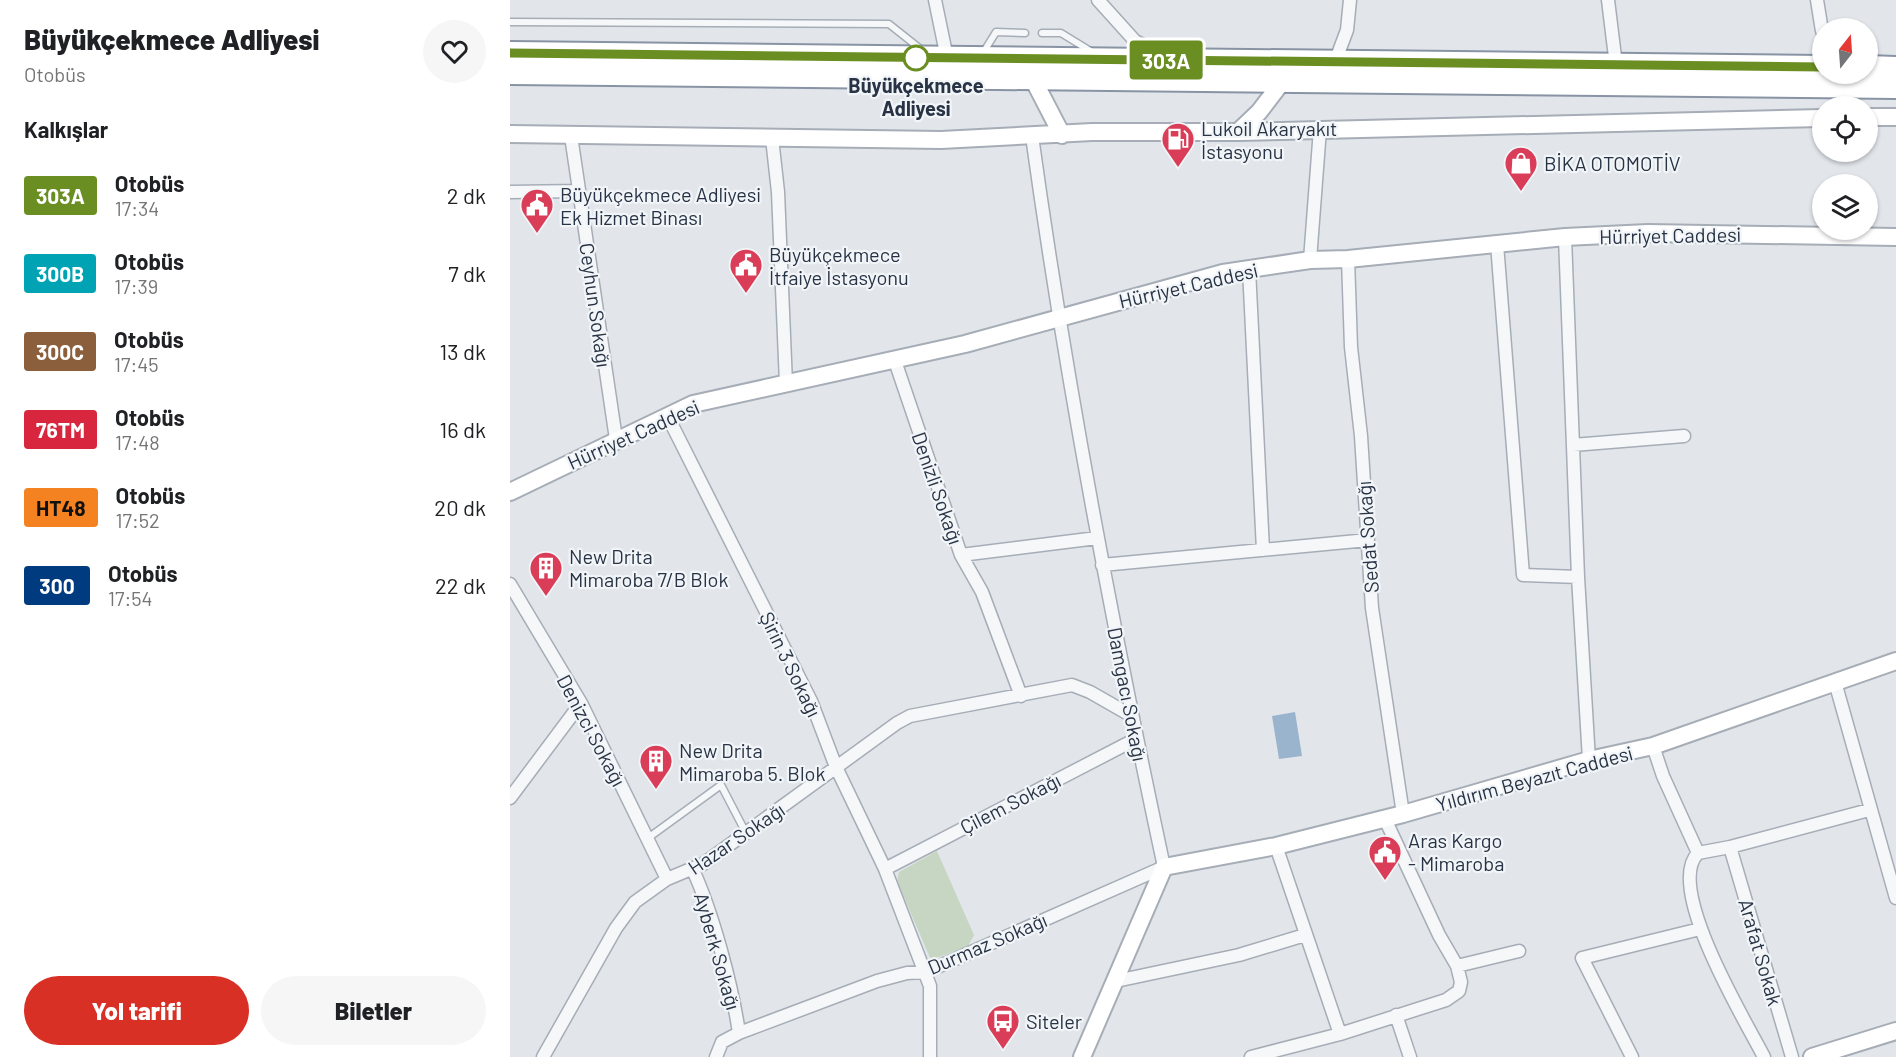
<!DOCTYPE html>
<html lang="tr">
<head>
<meta charset="utf-8">
<style>
	body { margin:0; font-family:Barlow,sans-serif; background:#f6f6f6; color:#202124; height:100vh; display:flex; flex-direction:column; font-size:22px; white-space:nowrap }
	* { box-sizing:border-box; margin:0 }
	p { font-size:20px; color:#757577 }
	.icon { flex:none; width:33px; height:33px; fill:none; stroke:currentColor; stroke-width:2; stroke-linecap:round; stroke-linejoin:round }
	.map { position:relative; flex:1; overflow:hidden }
	.panel { display:flex; flex-direction:column; background:#fff; width:510px }
	.panel>* { flex:none }
	.badge { padding:0 12px; border-radius:4px; font-size:21px; line-height:39px }
	.needle { width:39px; rotate:17deg }
	.controls { position:absolute; left:1302px; top:18px; display:grid; gap:12px }
	.controls a { display:grid; place-items:center; width:66px; height:66px; border-radius:50%; background:#fff; box-shadow:0 2px 4px #0004; font-size:30px }
	.map>.badge { position:absolute; translate:-50% -50%; box-shadow:0 0 0 3px #fff }
	h2 { padding:0 24px; font-size:22px; line-height:54px }
	.round { display:grid; place-items:center; flex:none; width:63px; height:63px; border-radius:32px; background:#f6f6f6 }
	.headline { display:flex; align-items:center; justify-content:space-between; height:102px; padding:0 24px }
	h1 { font-size:28px; font-weight:800; line-height:45px }
	.button { display:flex; gap:12px; margin-top:auto; padding:12px 24px }
	.button a { flex:1; height:69px; border-radius:36px; background:#d93025; color:#fff; font-size:24px; font-weight:800; line-height:69px; text-align:center }
	.button a+a { background:#f6f6f6; color:#202124 }
	ul { padding:0; list-style:none }
	li { display:flex; align-items:center; gap:18px; height:78px; padding:0 24px }
	li div { flex:1 }
	li b { display:block; font-size:22px }
	li em { font-style:normal }
	li .badge { min-width:66px; font-weight:700; text-align:center }
	main { display:flex; flex:1; min-height:0 }
	.map>svg:first-child { display:block }
</style>
</head>
<body>
<main>
<section class="panel">
<div class="headline"><div><h1>Büyükçekmece Adliyesi</h1><p>Otobüs</p></div><a class="round"><svg class="icon" aria-label="heart" viewBox="0 0 24 24"><path d="M12 20l-8-8c-3-5 5-10 8-4 3-6 11-1 8 4z"/></svg></a></div>
<h2>Kalkışlar</h2>
<ul>
<li><span class="badge" style="background:#6b8e23;color:#fff">303A</span><div><b>Otobüs</b><p>17:34</p></div><em>2 dk</em></li>
<li><span class="badge" style="background:#00a3b4;color:#fff">300B</span><div><b>Otobüs</b><p>17:39</p></div><em>7 dk</em></li>
<li><span class="badge" style="background:#8b5e3c;color:#fff">300C</span><div><b>Otobüs</b><p>17:45</p></div><em>13 dk</em></li>
<li><span class="badge" style="background:#d7263d;color:#fff">76TM</span><div><b>Otobüs</b><p>17:48</p></div><em>16 dk</em></li>
<li><span class="badge" style="background:#f58220;color:#111">HT48</span><div><b>Otobüs</b><p>17:52</p></div><em>20 dk</em></li>
<li><span class="badge" style="background:#003b80;color:#fff">300</span><div><b>Otobüs</b><p>17:54</p></div><em>22 dk</em></li>
</ul>
<div class="button"><a>Yol tarifi</a><a>Biletler</a></div>
</section>
<div class="map">
<svg width="1386" height="1057" viewBox="0 0 1386 1057">
	<rect width="100%" height="100%" fill="#e2e6eb"/>
	<path fill="#c7d6c2" d="M 427,851 L 464,935 L 458,946 L 421,960 L 387,881 L 389,872 Z"/>
	<path fill="#9ab4ce" d="M 785,712 L 792,756 L 769,759 L 762,716 Z"/>
	<g fill="none" stroke-linecap="round" stroke-linejoin="round">
		<defs>
			<path id="lane" d="M 0,22 L 379,24 L 413,51
				M 532,33 L 551,33 L 582,52
				M 473,53 L 486,32 L 515,33
				M 138,838 L 211,785 L 236,833"/>
			<path id="street" d="M 425,0 L 437,58
				M 588,0 L 625,41 L 655,56
				M 1098,0 L 1106,65
				M 1307,0 L 1312,31
				M 825,62 L 837,30 L 840,0
				M 61,136 L 106,439
				M 262,138 L 268,192 L 276,384
				M 0,192 L 69,191
				M 1055,237 L 1068,577 L 1079,760
				M 987,244 L 1013,575 L 1068,577
				M 838,259 L 841,347 L 851,436 L 862,608 L 893,814
				M 800,260 L 810,129
				M 739,269 L 753,550
				M 385,361 L 451,555 L 472,592 L 511,696
				M 157,415 L 301,701 L 326,767 L 375,869 L 420,986 L 420,1057
				M 1063,445 L 1174,436
				M 451,555 L 587,538
				M 592,565 L 858,540
				M 0,584 L 71,703 L 157,879
				M 1325,682 L 1386,898
				M 1143,746 L 1153,776 L 1188,853
				M 0,798 L 71,703
				M 875,819 L 929,935 L 947,966 L 1009,951
				M 766,846 L 830,1034
				M 1220,847 L 1282,1057
				M 1188,853 C 1154,887 1235,1020 1254,1057
				M 1188,853 L 1220,847 L 1359,810
				M 375,869 L 626,739
				M 183,870 C 203,914 222,985 229,1033 L 212,1042 L 206,1057
				M 606,981 L 729,955 L 795,935
				M 886,1015 L 900,1057
				M 229,1033 L 367,981 L 397,973 L 416,972 L 654,867 C 602,624 556,382 522,136
				M 33,1057 L 106,928 L 125,902 L 157,879 L 193,864 L 387,723 L 400,716 L 562,685 L 580,692 L 622,716
				M 741,1057 L 830,1034 L 936,1000 L 949,991 L 951,982 L 947,966
				M 1122,1057 L 1072,958 L 1190,929"/>
			<path id="secondary" d="M 524,81 L 552,135
				M 1358,117 L 1386,117
				M 728,132 L 749,112 L 772,82
				M 0,134 L 431,140 L 582,132 L 728,132 L 1312,118
				M 0,492 L 183,404 L 455,344 L 713,273 L 800,260 L 838,259 L 1055,237 L 1138,233 L 1386,237
				M 572,1057 L 654,867 L 766,846 L 893,814 L 1079,760 L 1143,746 L 1386,661
				M 1302,1057 L 1386,1031"/>
			<path id="highway" d="M 0,53 L 1312,67
				M 1358,67 L 1386,68
				M 0,73 L 1386,87"/>
		</defs>
		<use href="#lane" stroke="#a6adb6" stroke-width="9"/>
		<use href="#street" stroke="#a6adb6" stroke-width="15"/>
		<use href="#secondary" stroke="#a6adb6" stroke-width="20"/>
		<use href="#highway" stroke="#8893a4" stroke-width="26"/>
		<use href="#lane" stroke="#f5f7f9" stroke-width="6"/>
		<use href="#street" stroke="#f5f7f9" stroke-width="12"/>
		<use href="#secondary" stroke="#fff" stroke-width="16"/>
		<use href="#highway" stroke="#fff" stroke-width="22"/>
	</g>
	<g fill="none" stroke-linecap="round" stroke-linejoin="round">
		<defs>
			<path id="line" d="M 0,53 L 1312,67"/>
		</defs>
		<use href="#line" stroke="#fff" stroke-width="14"/>
		<use href="#line" stroke="#6b8e23" stroke-width="9"/>
	</g>
	<defs>
		<symbol id="fuel-pin" viewBox="-11 -11 22 30"><path d="M0 17L-7.5 6A9.5 9.5 0 1 1 7.5 6Z" fill="#da3d57" stroke="#f2f5f8"/><path d="M-5.5-6h7V0h2V4h1.3V-2.5L3-4.5l.8-.8L6-3V5H2.5V1h-1V6h-7ZM-4.2-4.7v3.2H.2V-4.7Z" fill="#fff"/></symbol>
		<symbol id="shop-pin" viewBox="-11 -11 22 30"><path d="M0 17L-7.5 6A9.5 9.5 0 1 1 7.5 6Z" fill="#da3d57" stroke="#f2f5f8"/><path d="M-5-2.5h2.3a2.7 3.5 0 0 1 5.4 0H5L5.5 6h-11ZM-1.5-2.5h3a1.5 2.3 0 0 0-3 0Z" fill="#fff"/></symbol>
		<symbol id="civic-pin" viewBox="-11 -11 22 30"><path d="M0 17L-7.5 6A9.5 9.5 0 1 1 7.5 6Z" fill="#da3d57" stroke="#f2f5f8"/><path d="M-.6-6.5H3V-4.5H.6V-3L4-1V1h2V6H-6V1h2V-1L-.6-3ZM-1.2 2.5V6h2.4V2.5Z" fill="#fff"/></symbol>
		<symbol id="building-pin" viewBox="-11 -11 22 30"><path d="M0 17L-7.5 6A9.5 9.5 0 1 1 7.5 6Z" fill="#da3d57" stroke="#f2f5f8"/><path d="M-4-6H4V6H1V3H-1V6H-4ZM-2.5-4.3h1.7v1.8h-1.7ZM.8-4.3h1.7v1.8H.8ZM-2.5-1h1.7V.8h-1.7ZM.8-1h1.7V.8H.8Z" fill="#fff"/></symbol>
		<symbol id="bus-pin" viewBox="-11 -11 22 30"><path d="M0 17L-7.5 6A9.5 9.5 0 1 1 7.5 6Z" fill="#da3d57" stroke="#f2f5f8"/><path d="M-5-6H5V4H4V6H2V4H-2V6H-4V4H-5ZM-3.5-4V0h7V-4ZM-3.5 1.2v1.5H-2V1.2ZM2 1.2v1.5H3.5V1.2Z" fill="#fff"/></symbol>
	</defs>
	<g fill-rule="evenodd">
		<use href="#fuel-pin" x="649" y="120" width="38" height="52"/>
		<use href="#shop-pin" x="992" y="144" width="38" height="52"/>
		<use href="#civic-pin" x="8" y="186" width="38" height="52"/>
		<use href="#civic-pin" x="217" y="246" width="38" height="52"/>
		<use href="#building-pin" x="17" y="549" width="38" height="52"/>
		<use href="#building-pin" x="127" y="742" width="38" height="52"/>
		<use href="#civic-pin" x="856" y="833" width="38" height="52"/>
		<use href="#bus-pin" x="474" y="1002" width="38" height="52"/>
	</g>
	<circle fill="#fff" stroke="#6b8e23" stroke-width="3" cx="406" cy="58" r="12"/>
	<g text-anchor="middle" dominant-baseline="central" stroke-width="4.5" stroke-linejoin="round" paint-order="stroke">
		<g font-size="20" font-weight="bold" fill="#283345" stroke="#f2f5f8">
			<text x="406" y="85">Büyükçekmece<tspan x="406" dy="23">Adliyesi</tspan></text>
		</g>
		<g font-size="20" fill="#283345" stroke="#f2f5f8" text-anchor="start">
			<text x="691" y="128">Lukoil Akaryakıt<tspan x="691" dy="23">İstasyonu</tspan></text>
			<text x="1034" y="163">BİKA OTOMOTİV</text>
			<text x="50" y="194">Büyükçekmece Adliyesi<tspan x="50" dy="23">Ek Hizmet Binası</tspan></text>
			<text x="259" y="254">Büyükçekmece<tspan x="259" dy="23">İtfaiye İstasyonu</tspan></text>
			<text x="59" y="556">New Drita<tspan x="59" dy="23">Mimaroba 7/B Blok</tspan></text>
			<text x="169" y="750">New Drita<tspan x="169" dy="23">Mimaroba 5. Blok</tspan></text>
			<text x="898" y="840">Aras Kargo<tspan x="898" dy="23">- Mimaroba</tspan></text>
			<text x="516" y="1021">Siteler</text>
		</g>
		<g font-size="20" fill="#283345" stroke="#f2f5f8">
			<text transform="translate(1160 235) rotate(-1)">Hürriyet Caddesi</text>
			<text transform="translate(678 285) rotate(-13)">Hürriyet Caddesi</text>
			<text transform="translate(86 305) rotate(82)">Ceyhun Sokağı</text>
			<text transform="translate(123 434) rotate(-24)">Hürriyet Caddesi</text>
			<text transform="translate(428 488) rotate(71)">Denizli Sokağı</text>
			<text transform="translate(857 537) rotate(-94)">Sedat Sokağı</text>
			<text transform="translate(281 664) rotate(64)">Şirin 3 Sokağı</text>
			<text transform="translate(618 694) rotate(79)">Damgacı Sokağı</text>
			<text transform="translate(82 730) rotate(62)">Denizci Sokağı</text>
			<text transform="translate(1024 778) rotate(-15)">Yıldırım Beyazıt Caddesi</text>
			<text transform="translate(500 803) rotate(-27)">Çilem Sokağı</text>
			<text transform="translate(226 838) rotate(-34)">Hazar Sokağı</text>
			<text transform="translate(477 943) rotate(-23)">Durmaz Sokağı</text>
			<text transform="translate(208 951) rotate(74)">Ayberk Sokağı</text>
			<text transform="translate(1251 952) rotate(74)">Arafat Sokak</text>
		</g>
	</g>
</svg>
<div class="controls">
<a><svg class="needle" viewBox="-14 -14 28 28"><path d="M0-13l5 13h-10z" fill="#e53935"/><path d="M0 13l5-13h-10z" fill="#757577"/></svg></a>
<a><svg class="icon" aria-label="locate" viewBox="0 0 24 24"><circle cx="12" cy="12" r="6"/><path d="M12 2v4M12 18v4M2 12h4M18 12h4"/></svg></a>
<a><svg class="icon" aria-label="layers" viewBox="0 0 24 24"><path d="M12 4l9 5-9 5-9-5zM3 14l9 5 9-5"/></svg></a>
</div>
<b class="badge" style="left:656px;top:60px;background:#6b8e23;color:#fff">303A</b>
</div>
</main>
</body>
</html>
